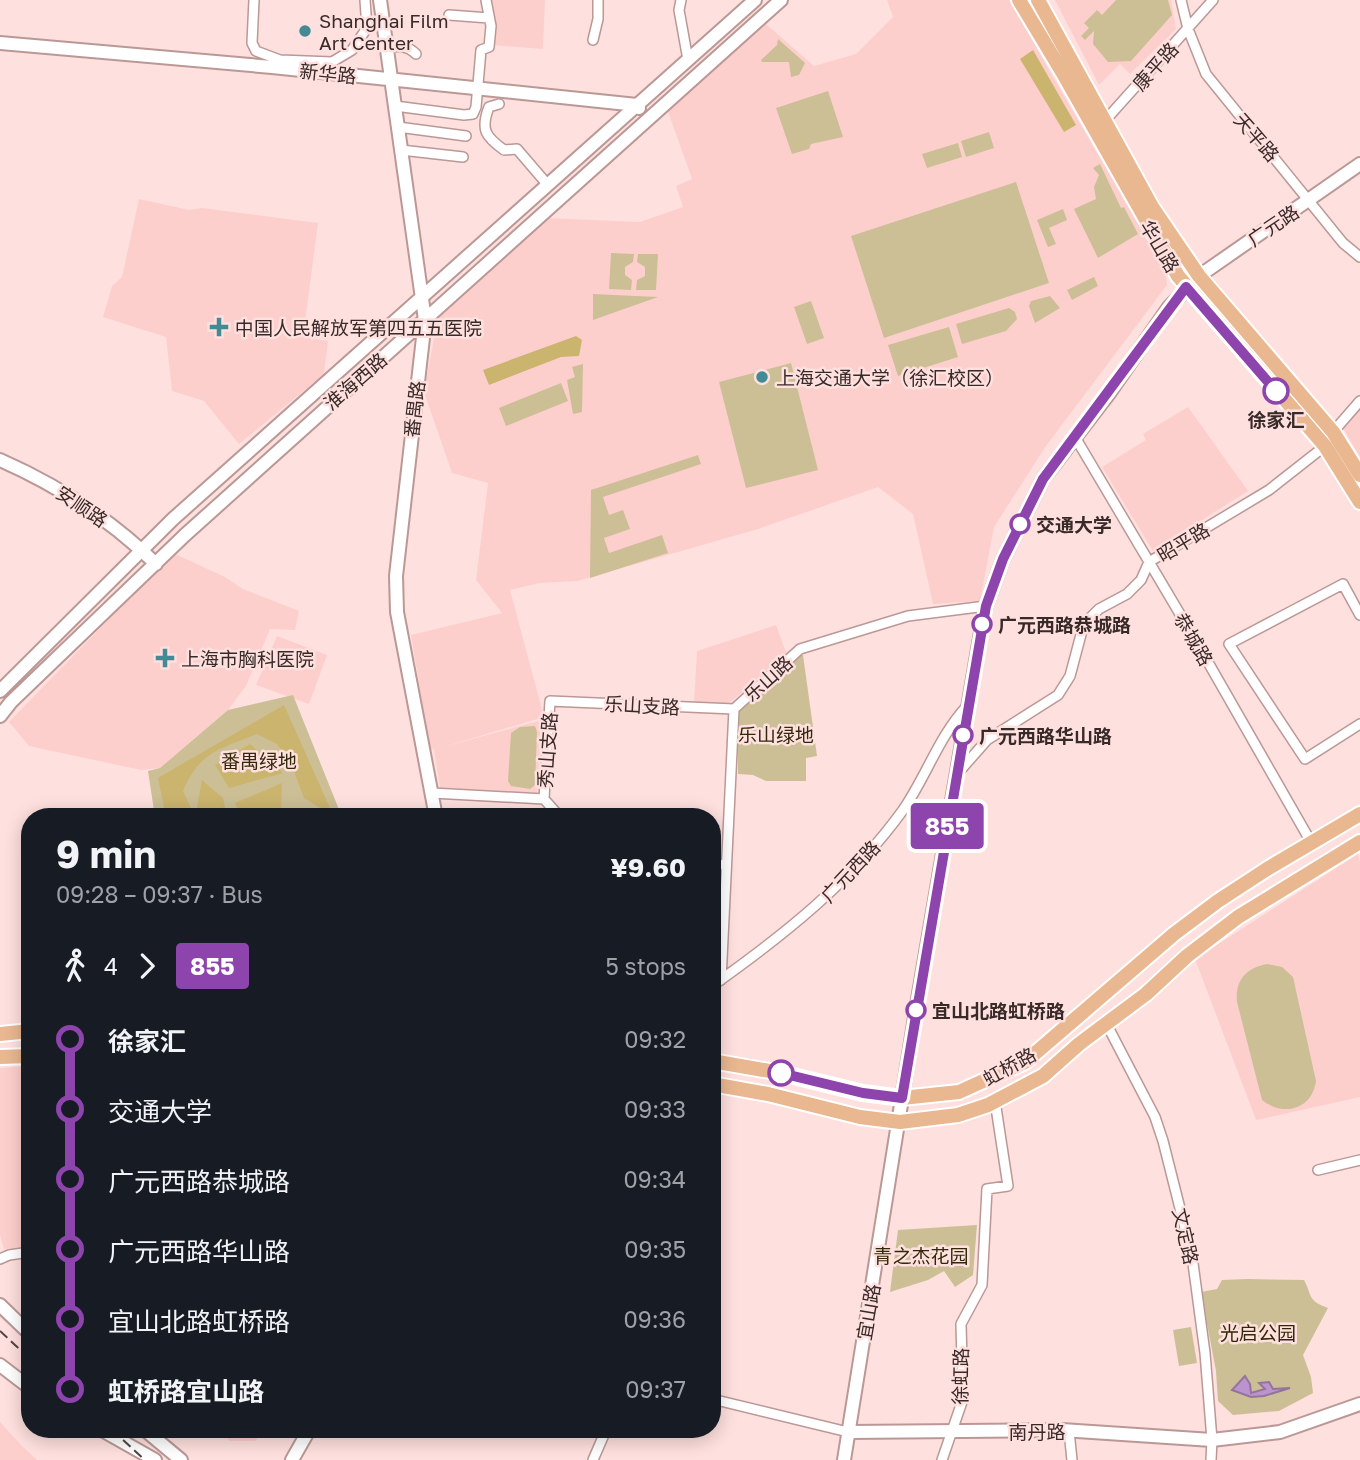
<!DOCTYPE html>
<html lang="en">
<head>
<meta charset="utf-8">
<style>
	body { margin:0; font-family:"Golos Text","Noto Sans SC",sans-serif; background:#242831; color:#f1f3f6; height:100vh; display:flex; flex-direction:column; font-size:26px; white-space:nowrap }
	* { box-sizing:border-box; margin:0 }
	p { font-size:23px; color:#9ea1a6 }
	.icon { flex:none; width:38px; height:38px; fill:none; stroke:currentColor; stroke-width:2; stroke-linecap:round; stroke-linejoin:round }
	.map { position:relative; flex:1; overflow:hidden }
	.side { position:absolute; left:21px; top:808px; width:700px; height:630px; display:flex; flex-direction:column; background:#171b24; border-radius:28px; box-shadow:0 4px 18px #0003 }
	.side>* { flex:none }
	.badge { padding:0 14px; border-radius:5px; font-size:24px; line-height:46px }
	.map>.badge { position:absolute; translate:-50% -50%; box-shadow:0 0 0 4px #fff }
	.legs { display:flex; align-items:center; gap:10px; height:77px; padding:0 35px; font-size:23px }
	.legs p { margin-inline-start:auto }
	.overview { display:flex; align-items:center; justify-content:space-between; height:119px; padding:0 35px }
	h1 { font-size:38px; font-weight:700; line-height:52px }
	ul { padding:0 35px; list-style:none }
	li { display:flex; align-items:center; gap:24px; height:70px; font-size:26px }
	li i { display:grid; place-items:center; width:10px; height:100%; margin:0 9px; background:currentColor }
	li i::after { content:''; width:18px; height:18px; margin:-9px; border:5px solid; border-radius:50%; background:#171b24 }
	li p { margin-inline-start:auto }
	li:first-child i { background:linear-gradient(#0000 50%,currentColor 0) }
	li:last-child i { background:linear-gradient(currentColor 50%,#0000 0) }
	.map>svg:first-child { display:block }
</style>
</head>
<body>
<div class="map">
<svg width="1360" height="1460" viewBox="0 0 1360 1460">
	<rect width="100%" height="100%" fill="#fee0de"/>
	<path fill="#fdcfcc" d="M 489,0 L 545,0 L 543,49 L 491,45 Z
		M 887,0 L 1009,0 L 1165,271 L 1167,285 L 1046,446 L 994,527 L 980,601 L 933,604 L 913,514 L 878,487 L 758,529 L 577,581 L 540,583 L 510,590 L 544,717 L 443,747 L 542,720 L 537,793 L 440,788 L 434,749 L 430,750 L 411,635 L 502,613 L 476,580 L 488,483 L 452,473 L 424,392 L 438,317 L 545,218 L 640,222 L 683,207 L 676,186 L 692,179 L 667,109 L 766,24 L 814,66 L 856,54 L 893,17 Z
		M 1055,0 L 1171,0 L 1176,29 L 1130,74 L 1120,64 L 1099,85 Z
		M 139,199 L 189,210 L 202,208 L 318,223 L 303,337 L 328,341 L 324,374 L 239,444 L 204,401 L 172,391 L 166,337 L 103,317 L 112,286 L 122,277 Z
		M 1188,407 L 1248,491 L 1153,551 L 1102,467 L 1146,440 L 1143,434 Z
		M 1360,410 L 1360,457 L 1343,428 Z
		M 173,553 L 225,577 L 243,589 L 299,611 L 295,630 L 270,629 L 246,686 L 228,710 L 160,768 L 141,770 L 29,746 L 9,722 Z
		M 776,625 L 787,655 L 728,704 L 694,703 L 697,651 Z
		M 277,636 L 327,655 L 309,704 L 256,685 Z
		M 1358,854 L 1360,863 L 1360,1097 L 1256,1120 L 1195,959 Z
		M 30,1066 L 30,1246 L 4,1249 L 0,1235 L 0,1068 Z
		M 0,1422 L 21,1445 L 37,1460 L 0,1460 Z
		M 218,1430 L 260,1430 L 260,1436 L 255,1441 L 230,1441 Z"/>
	<path fill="#ccbf96" d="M 1116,0 L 1168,0 L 1172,15 L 1131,61 L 1108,62 L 1093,44 L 1094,31 L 1085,40 L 1081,36 L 1089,28 L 1084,23 L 1097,10 L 1102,15 Z
		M 778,39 L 805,63 L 799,75 L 791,77 L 789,62 L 762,62 L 761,60 L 777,45 Z
		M 828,91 L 843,137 L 811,144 L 809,149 L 792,154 L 776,108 Z
		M 989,132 L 994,148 L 966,157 L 961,141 Z
		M 958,143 L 962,157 L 927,168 L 922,154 Z
		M 1100,164 L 1121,208 L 1124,207 L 1138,234 L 1098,258 L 1074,209 L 1096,199 L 1094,187 L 1099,175 L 1093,168 Z
		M 1016,182 L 1049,283 L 884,338 L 851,236 Z
		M 1063,209 L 1067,220 L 1049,228 L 1056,244 L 1048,247 L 1037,220 Z
		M 611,253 L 634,254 L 633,262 L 625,267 L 625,275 L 632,280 L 631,290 L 609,289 Z
		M 638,254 L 658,254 L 656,290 L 636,290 L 637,280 L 645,276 L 645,267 L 637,262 Z
		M 1094,277 L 1098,286 L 1072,300 L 1067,290 Z
		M 593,294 L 658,297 L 593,320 Z
		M 1050,296 L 1060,308 L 1035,323 L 1029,306 L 1031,301 Z
		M 811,301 L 824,338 L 807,344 L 794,307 Z
		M 1009,308 L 1015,312 L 1017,319 L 1006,331 L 962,344 L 956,324 Z
		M 949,327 L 958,357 L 898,376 L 888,345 Z
		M 791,363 L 818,470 L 746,488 L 719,382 Z
		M 583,364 L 582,412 L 573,414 L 567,380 L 575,377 L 572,367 Z
		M 561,383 L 568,401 L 506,426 L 499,408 Z
		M 698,455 L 701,464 L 603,497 L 609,515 L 623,510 L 630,529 L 604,538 L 609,553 L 662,535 L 668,553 L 590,578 L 591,490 Z
		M 803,655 L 817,756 L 806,758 L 806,781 L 766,781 L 753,775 L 738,774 L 738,711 L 799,656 Z
		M 293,695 L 342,817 L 155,817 L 148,771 L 160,768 L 228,710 Z
		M 535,726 L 537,732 L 535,785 L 530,789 L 511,786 L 508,781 L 511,733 L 520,727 Z
		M 1267,964 L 1282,967 L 1293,977 L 1316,1081 C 1312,1110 1283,1117 1262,1100 L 1237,1002 C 1235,980 1246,968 1267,964 Z
		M 977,1225 L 973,1275 L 955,1287 L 944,1271 L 928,1280 L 890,1292 L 898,1230 Z
		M 1247,1279 L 1304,1280 C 1313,1297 1307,1300 1328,1308 L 1303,1355 L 1311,1377 L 1313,1393 L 1279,1411 L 1233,1415 L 1218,1401 L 1216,1371 L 1201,1292 L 1217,1289 L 1222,1280 Z
		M 1191,1327 L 1197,1363 L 1179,1366 L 1173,1330 Z"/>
	<path fill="#cbb46e" d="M 1033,50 L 1076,125 L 1064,132 L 1020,59 Z
		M 576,336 L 582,340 L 579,356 L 561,357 L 489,385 L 483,370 Z
		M 284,705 L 334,817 L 304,798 L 292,766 L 277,744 L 257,734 C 220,749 200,751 183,791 L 195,817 L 166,817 L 158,778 Z
		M 250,744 L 283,773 L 229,788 L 215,765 Z
		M 202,780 L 223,798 L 227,817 L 204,817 L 197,807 Z
		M 282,783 L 281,809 L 260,817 L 241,817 L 235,803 Z"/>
	<path fill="#bb94cf" stroke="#94749d" stroke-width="2" d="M 1245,1376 L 1250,1384 L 1251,1393 L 1265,1389 L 1259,1383 L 1269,1382 L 1273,1389 L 1290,1388 L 1264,1396 L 1251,1397 L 1232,1390 Z"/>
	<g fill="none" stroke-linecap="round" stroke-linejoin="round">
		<defs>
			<path id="street" d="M 254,0 L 252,43 L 256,51 L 280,60 L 281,65
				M 681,0 L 679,10 L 688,60
				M 1181,0 L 1188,29 L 1206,74 L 1343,243 L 1360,257
				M 449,15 L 489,18
				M 593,40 L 598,19 L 598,0
				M 387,47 C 398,46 407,45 416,54
				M 280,60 L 332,62 L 352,50 L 367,28 L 365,0
				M 499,104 L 489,107 C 480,130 486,137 504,150 L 517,149 L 547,184
				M 395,106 L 464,115 L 473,114 L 476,107 L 481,50 L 489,47 L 491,26 L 486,0
				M 1102,124 L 1213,0
				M 398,127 L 466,136
				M 401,150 L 463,157
				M 1333,432 L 1360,401
				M 1075,437 L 1193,636 L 1311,842
				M 1360,615 L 1343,584 L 1229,644 L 1305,759 L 1360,724
				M 957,774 L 987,740 L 1058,695 L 1070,676 L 1083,627 L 1089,619 L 1099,609 L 1127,594 L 1141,580 L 1149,562 L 1269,490 L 1325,446
				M 432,793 L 544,799 L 560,817
				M 544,799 L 550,701 L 734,709
				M 712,864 L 726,865
				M 721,980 L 734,709 L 800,649 L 908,616 L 986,606
				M 712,986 C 784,935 851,882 903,810 C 926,777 939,736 967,706
				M 1107,1025 L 1155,1117 L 1163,1141 L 1192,1256 L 1205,1353 L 1212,1440 L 1211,1460
				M 1318,1170 L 1360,1160
				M 0,1259 L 9,1255 L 30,1252
				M 712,1399 L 848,1432
				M 1069,1431 L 1072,1460
				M 593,1460 L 606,1430
				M 942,1460 L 963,1399 L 961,1324 L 982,1285 L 987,1189 L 1008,1186 L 995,1101"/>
			<path id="secondary" d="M 380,0 L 425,320 L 396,576 L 397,612 L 436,817
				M 0,43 L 272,67 L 637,105 L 639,108
				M 0,460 C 57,485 111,520 156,564
				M 0,691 L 173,519 L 755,0
				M 0,716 L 11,702 L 185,535 L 781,0
				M 0,1305 L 30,1334
				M 0,1365 L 30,1388
				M 102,1430 L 155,1460
				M 145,1430 L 181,1460
				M 848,1432 L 1062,1430 L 1212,1440 L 1280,1432 L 1360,1404
				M 292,1460 L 309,1430
				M 844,1460 L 916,1011 L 982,626 L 986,606 L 1003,559 L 1043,479 L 1110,392 L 1169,307 L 1199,276 L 1360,164"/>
			<path id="primary" d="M 1019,0 L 1064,75 L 1178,276 L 1325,446 L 1360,502
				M 1038,0 L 1152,207 L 1199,276 L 1333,432 L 1360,475
				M 0,1034 L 30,1031
				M 0,1057 L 30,1056
				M 712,1061 L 781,1073 L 863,1093 L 902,1098 L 959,1092 L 1025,1062 L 1174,934 L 1218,901 L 1267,869 L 1360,814
				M 712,1084 L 768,1094 L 860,1117 L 900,1122 L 958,1115 L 988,1105 L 1043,1076 L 1079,1044 L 1146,994 L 1187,956 L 1238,917 L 1360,842"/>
		</defs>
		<use href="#street" stroke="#bb9895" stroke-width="12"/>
		<use href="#secondary" stroke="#bb9895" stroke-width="16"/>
		<use href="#primary" stroke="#fff" stroke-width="18"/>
		<use href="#street" stroke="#fff" stroke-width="9"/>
		<use href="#secondary" stroke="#fff" stroke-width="12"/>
		<use href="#primary" stroke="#e9b891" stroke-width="14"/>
		<path stroke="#534342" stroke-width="2" stroke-dasharray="10 5" stroke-linecap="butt" d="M 0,1331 L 30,1359
			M 112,1430 L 145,1460"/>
	</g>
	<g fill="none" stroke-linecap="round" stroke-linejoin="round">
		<defs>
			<path id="line-1" d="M 781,1073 L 863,1093 L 902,1098 L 986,606 L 1003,559 L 1043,479 L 1186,287 L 1276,391"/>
		</defs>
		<use href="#line-1" stroke="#fff" stroke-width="16"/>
		<use href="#line-1" stroke="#8e44ad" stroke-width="10"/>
	</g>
	<g fill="#448a95" stroke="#fee0de" stroke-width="2.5">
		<circle cx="305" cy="31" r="7"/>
		<path d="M215.5 316.5h7v7h7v7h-7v7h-7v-7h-7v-7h7z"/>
		<circle cx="762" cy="377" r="7"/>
		<path d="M161.5 647.5h7v7h7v7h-7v7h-7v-7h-7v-7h7z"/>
	</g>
	<g fill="#fff" stroke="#8e44ad" stroke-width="3.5">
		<circle cx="1276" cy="391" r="12"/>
		<circle cx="1020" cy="524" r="9"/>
		<circle cx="982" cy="624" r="9"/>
		<circle cx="963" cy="735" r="9"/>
		<circle cx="916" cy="1010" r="9"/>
		<circle cx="781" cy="1073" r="12"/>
	</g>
	<g text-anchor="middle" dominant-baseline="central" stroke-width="5" stroke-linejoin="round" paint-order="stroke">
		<g font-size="19" fill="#382a29" stroke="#fee0de" text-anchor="start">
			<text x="319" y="20">Shanghai Film<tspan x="319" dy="22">Art Center</tspan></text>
			<text x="235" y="327">中国人民解放军第四五五医院</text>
			<text x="776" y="377">上海交通大学（徐汇校区）</text>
			<text x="181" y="658">上海市胸科医院</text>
		</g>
		<g font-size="19" fill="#382a29" stroke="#fee0de">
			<text transform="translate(1155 66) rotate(-48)">康平路</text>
			<text transform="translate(328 73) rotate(6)">新华路</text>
			<text transform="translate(1257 137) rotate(49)">天平路</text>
			<text transform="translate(1273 225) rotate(-34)">广元路</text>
			<text transform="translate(1160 246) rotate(59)">华山路</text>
			<text transform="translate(355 381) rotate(-41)">淮海西路</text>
			<text transform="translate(414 409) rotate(-83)">番禺路</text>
			<text transform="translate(82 506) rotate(34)">安顺路</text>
			<text transform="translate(1183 542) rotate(-31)">昭平路</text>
			<text transform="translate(1194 639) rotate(60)">恭城路</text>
			<text transform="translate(768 678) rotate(-42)">乐山路</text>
			<text transform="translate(642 705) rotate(3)">乐山支路</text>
			<text transform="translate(547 750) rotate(-86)">秀山支路</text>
			<text transform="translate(850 871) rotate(-47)">广元西路</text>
			<text transform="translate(1009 1066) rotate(-29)">虹桥路</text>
			<text transform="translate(1186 1236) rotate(77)">文定路</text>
			<text transform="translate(868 1312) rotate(-80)">宜山路</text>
			<text transform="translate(960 1376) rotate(-89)">徐虹路</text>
			<text x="1037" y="1431">南丹路</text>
		</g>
		<g font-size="19" font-weight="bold" fill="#382a29" stroke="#fee0de" text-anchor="start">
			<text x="1276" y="419" text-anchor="middle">徐家汇</text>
			<text x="1036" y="524">交通大学</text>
			<text x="998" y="624">广元西路恭城路</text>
			<text x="979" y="735">广元西路华山路</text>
			<text x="932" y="1010">宜山北路虹桥路</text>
		</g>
		<g font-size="19" fill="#322807" stroke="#fee0de">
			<text x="776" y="734">乐山绿地</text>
			<text x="259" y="760">番禺绿地</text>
			<text x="921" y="1255">青之杰花园</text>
			<text x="1258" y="1332">光启公园</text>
		</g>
	</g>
</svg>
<b class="badge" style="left:947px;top:826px;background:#8e44ad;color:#fff">855</b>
<section class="side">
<div class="overview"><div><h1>9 min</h1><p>09:28 – 09:37 · Bus</p></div><b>¥9.60</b></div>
<div class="legs"><svg class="icon" aria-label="walk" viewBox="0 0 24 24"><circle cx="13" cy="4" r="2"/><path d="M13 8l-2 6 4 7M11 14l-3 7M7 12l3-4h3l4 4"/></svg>4<svg class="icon" aria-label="forward" viewBox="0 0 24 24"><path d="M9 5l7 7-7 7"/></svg><b class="badge" style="background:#8e44ad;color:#fff">855</b><p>5 stops</p></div>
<ul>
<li><i style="color:#8e44ad"></i><b>徐家汇</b><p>09:32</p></li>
<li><i style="color:#8e44ad"></i><span>交通大学</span><p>09:33</p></li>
<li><i style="color:#8e44ad"></i><span>广元西路恭城路</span><p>09:34</p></li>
<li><i style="color:#8e44ad"></i><span>广元西路华山路</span><p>09:35</p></li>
<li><i style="color:#8e44ad"></i><span>宜山北路虹桥路</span><p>09:36</p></li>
<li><i style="color:#8e44ad"></i><b>虹桥路宜山路</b><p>09:37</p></li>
</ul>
</section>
</div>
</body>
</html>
